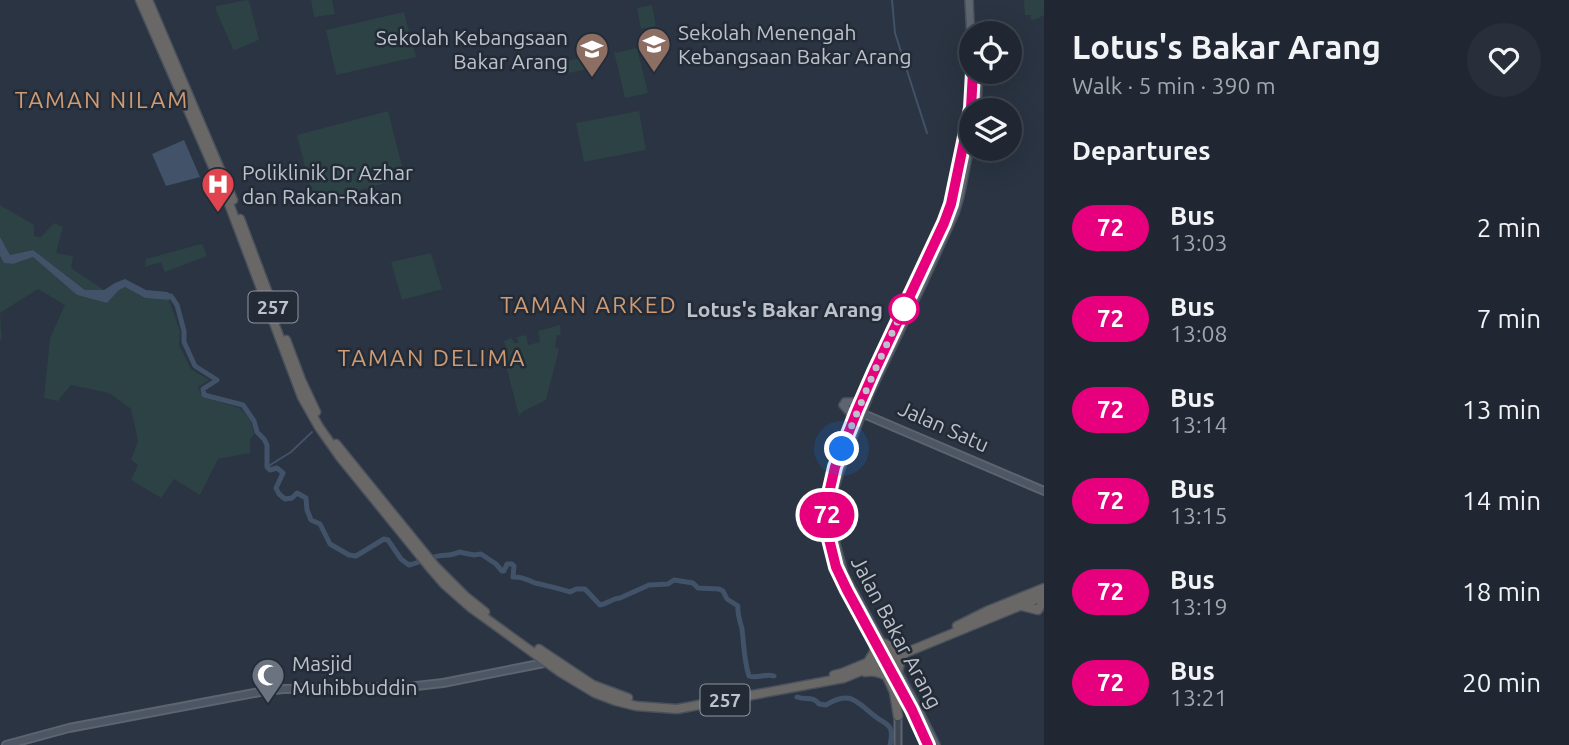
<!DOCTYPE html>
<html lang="en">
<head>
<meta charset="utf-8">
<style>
	body { margin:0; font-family:Ubuntu,sans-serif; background:#282f3a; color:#f1f3f6; height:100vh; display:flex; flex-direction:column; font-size:26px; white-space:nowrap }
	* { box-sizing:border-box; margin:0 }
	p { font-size:23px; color:#a2a5ac }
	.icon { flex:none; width:38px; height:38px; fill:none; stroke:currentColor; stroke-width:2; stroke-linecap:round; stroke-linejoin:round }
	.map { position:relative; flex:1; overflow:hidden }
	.details { display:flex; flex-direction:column; background:#202732; width:525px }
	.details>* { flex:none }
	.badge { padding:0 14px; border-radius:23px; font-size:24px; line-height:46px }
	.buttons { position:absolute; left:959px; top:21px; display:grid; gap:14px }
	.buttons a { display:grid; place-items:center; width:63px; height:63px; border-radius:50%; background:#202732; box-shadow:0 7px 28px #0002,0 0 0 2px #3d444d; font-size:35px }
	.you { position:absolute; width:35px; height:35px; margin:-18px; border:5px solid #fff; border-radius:50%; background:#1a73e8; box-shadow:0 0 0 10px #1a73e833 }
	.map>.badge { position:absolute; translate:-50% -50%; box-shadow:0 0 0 4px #fff }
	h2 { padding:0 28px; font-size:26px; line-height:63px }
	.round { display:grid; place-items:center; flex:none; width:74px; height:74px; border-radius:37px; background:#282f3a }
	.head { display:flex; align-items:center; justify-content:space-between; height:119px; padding:0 28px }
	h1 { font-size:33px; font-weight:600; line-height:52px }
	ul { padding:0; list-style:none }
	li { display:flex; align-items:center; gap:21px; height:91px; padding:0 28px }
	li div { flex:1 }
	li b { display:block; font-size:26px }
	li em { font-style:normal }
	li .badge { min-width:77px; font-weight:700; text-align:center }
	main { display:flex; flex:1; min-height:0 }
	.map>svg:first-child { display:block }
</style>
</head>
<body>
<main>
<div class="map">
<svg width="1044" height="745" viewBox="0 0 1044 745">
	<rect width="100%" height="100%" fill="#2a3442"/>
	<path fill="#2d4244" d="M 247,0 L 249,1 L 259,40 L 235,50 L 233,49 L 215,8 L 216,6 Z
		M 311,0 L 332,0 L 335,14 L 314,17 Z
		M 1024,0 L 1044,0 L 1044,15 L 1037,19 L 1031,20 L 1031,15 L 1025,15 Z
		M 652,5 L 656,26 L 641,29 L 637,8 Z
		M 404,12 L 416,57 L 336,75 L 326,30 Z
		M 637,48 L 648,93 L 625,98 L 614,52 L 615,51 L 616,53 Z
		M 595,55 L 598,67 L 569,73 L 566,61 Z
		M 388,111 L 405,178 L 314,202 L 297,135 Z
		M 639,111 L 646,150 L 584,162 L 576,123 Z
		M 0,205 L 34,225 L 34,236 L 41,237 L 54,223 L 63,227 L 56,253 L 73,256 L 71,268 L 104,290 L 85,290 L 33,250 L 10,255 L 0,237 Z
		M 201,244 L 203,245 L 207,256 L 165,272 L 161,262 L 145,267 L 146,259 Z
		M 431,253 L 442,289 L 402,300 L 391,262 Z
		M 0,256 L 4,263 L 13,264 L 33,257 L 77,295 L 107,303 L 119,290 L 125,287 L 145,298 L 169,300 L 180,331 L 179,345 L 191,369 L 209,380 L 198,387 L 202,397 L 240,408 L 250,420 L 254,434 L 250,439 L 250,453 L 218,459 L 200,495 L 174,479 L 161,498 L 131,480 L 138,465 L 131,460 L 138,441 L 131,409 L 109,393 L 71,385 L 58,401 L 44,398 L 50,338 L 65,305 L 38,289 L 0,313 L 2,339 L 0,340 Z
		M 560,325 L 561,335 L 557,335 L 555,347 L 559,349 L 546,400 L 522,412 L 519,416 L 502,350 L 506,348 L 504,341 L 512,338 L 514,343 L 518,343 L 517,337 L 526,335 L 528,345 L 540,342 L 538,331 Z"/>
	<path fill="#415269" d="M 184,140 L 200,177 L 166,186 L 152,154 Z
		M 0,237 L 10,255 L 33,250 L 85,290 L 104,290 L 115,283 L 125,279 L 146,290 L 168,292 L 171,296 L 169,300 L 145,298 L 125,287 L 119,290 L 107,303 L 77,295 L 33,257 L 13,264 L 4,263 L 0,256 Z"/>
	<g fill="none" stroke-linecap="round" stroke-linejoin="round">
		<path stroke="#415269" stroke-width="2" d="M 892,0 L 895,33 L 927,133
			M 267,467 L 291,452 L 312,432"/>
		<path stroke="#415269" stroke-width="5" d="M 166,296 L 171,296 L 177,305 L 184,331 L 184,342 L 195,366 L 217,380 L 203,389 L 204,395 L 243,405 L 254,421 L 257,432 L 264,439 L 267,445 L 267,467 L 270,470 L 277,468 L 283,473 L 276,488 L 279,494 L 285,499 L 292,498 L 297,493 L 306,498 L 307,510 L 311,520 L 320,524 L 330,544 L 349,555 L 356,556 L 384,539 L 388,540 L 401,559 L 409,565 C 418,563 425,559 434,557 C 443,554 450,557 459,552 L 474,555 L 481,554 L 496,564 L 502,571 L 504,571 L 507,564 L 512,564 L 514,566 L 513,577 C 522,576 527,580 535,583 C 547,586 559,588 570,592 L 576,589 L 585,589 L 600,605 C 607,604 613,598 620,598 L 649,585 L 668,584 L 674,580 L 693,583 L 698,588 L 719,589 L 723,591 L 727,599 L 738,606 C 737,615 740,620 742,629 C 744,645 744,661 749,676 C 758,679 765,673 774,676
			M 797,697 C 806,701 813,695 819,704 L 826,705 C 851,689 857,703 876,717 C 881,721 887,723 890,728 C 893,733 891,739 890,745"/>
		<defs>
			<path id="tertiary" d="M 898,716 L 898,745"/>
			<path id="secondary" d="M 859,412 L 1044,491
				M 6,745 L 69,728 L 265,691 L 283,689 L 407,687 L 443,683 L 549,662"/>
			<path id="primary" d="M 969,0 L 971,39
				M 977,110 L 978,86
				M 845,402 L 855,402 L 863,397
				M 843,405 L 850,413 L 852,422
				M 928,745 L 911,710 L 847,590 L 836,567 L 828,535 L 827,502 L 835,467 L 863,397 L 944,223 L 951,203 L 971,108 L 973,72
				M 936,745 L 914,701 L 844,574 L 834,536 L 832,509 L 834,490 L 840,471 L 870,393 L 924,281 L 955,213 L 960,196 L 971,141"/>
			<path id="trunk" d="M 140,0 L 228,201 L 302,397 L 319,427 L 340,457 L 431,569 L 444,584 L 470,607 L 560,672 L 595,693 L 616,701 L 636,706 L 677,709 L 844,678 L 1044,596
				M 148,0 L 233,200
				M 240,219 L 275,312
				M 286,340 L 301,380 L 316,412
				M 336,444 L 435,566 L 465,596 L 485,612
				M 1022,606 L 1038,610 L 1044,600
				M 957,626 L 987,611 L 1044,588
				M 881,642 L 890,646 L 902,647
				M 539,649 L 593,685 L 628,698
				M 868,662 L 874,652 L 875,645
				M 865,672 C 878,670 886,675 896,683
				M 898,672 L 901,658 L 905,654
				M 834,675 L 842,673 L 903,648
				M 888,679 L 894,692 L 898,716"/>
		</defs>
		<use href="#tertiary" stroke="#5d646f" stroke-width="9"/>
		<use href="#secondary" stroke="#5d646f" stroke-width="10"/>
		<use href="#primary" stroke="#484f5b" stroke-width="10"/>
		<use href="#trunk" stroke="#49515c" stroke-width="11"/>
		<use href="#tertiary" stroke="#3e4652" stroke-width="5"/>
		<use href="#secondary" stroke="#4d5664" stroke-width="6"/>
		<use href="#primary" stroke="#5d6571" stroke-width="7"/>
		<use href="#trunk" stroke="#6a6866" stroke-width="8"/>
	</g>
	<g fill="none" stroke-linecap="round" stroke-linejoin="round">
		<defs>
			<path id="line" d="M 928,745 L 912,710 L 847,590 L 836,567 L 828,535 L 827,502 L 835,467 L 857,411 L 874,372 L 944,223 L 951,204 L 971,108 L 973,72"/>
		</defs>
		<use href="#line" stroke="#fff" stroke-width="16"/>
		<use href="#line" stroke="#e6007e" stroke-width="10"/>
		<path stroke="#bcc2cb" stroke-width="7" stroke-dasharray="0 12.6" d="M 842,449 L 874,372 L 906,303 L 904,309"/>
	</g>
	<defs>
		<symbol id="school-pin" viewBox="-11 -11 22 30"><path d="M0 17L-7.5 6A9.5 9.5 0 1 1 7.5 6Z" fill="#8d6e63" stroke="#232b37"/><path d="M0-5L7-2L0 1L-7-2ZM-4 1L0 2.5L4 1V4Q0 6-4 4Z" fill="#fff"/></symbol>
		<symbol id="hospital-pin" viewBox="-11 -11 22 30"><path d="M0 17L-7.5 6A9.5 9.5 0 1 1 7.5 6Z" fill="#e0444e" stroke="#232b37"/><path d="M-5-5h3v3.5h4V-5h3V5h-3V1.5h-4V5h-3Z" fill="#fff"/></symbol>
		<symbol id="mosque-pin" viewBox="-11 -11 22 30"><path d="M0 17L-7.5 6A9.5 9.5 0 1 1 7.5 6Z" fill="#6b7280" stroke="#232b37"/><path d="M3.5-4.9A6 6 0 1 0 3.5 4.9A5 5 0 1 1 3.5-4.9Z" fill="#fff"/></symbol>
	</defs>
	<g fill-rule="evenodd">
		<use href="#school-pin" x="635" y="25" width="38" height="52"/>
		<use href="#school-pin" x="573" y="30" width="38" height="52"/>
		<use href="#hospital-pin" x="199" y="165" width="38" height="52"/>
		<use href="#mosque-pin" x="249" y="656" width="38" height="52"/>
	</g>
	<circle fill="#fff" stroke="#e6007e" stroke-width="3.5" cx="904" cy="309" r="14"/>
	<g text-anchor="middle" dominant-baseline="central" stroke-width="5" stroke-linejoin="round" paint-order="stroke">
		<g fill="#232b37" stroke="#8e959f" stroke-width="2">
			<rect x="248.5" y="291.5" width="49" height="31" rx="5"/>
			<rect x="700.5" y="684.5" width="49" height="31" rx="5"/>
		</g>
		<g font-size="19" font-weight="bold" fill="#bcc2cb">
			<text x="273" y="307">257</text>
			<text x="725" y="700">257</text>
		</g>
		<g font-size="21" fill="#bcc2cb" stroke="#232b37" text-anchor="start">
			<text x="678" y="32">Sekolah Menengah<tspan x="678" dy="24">Kebangsaan Bakar Arang</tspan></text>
			<text x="568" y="37" text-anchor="end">Sekolah Kebangsaan<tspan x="568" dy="24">Bakar Arang</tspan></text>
			<text x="242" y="172">Poliklinik Dr Azhar<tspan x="242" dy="24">dan Rakan-Rakan</tspan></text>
			<text x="292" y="663">Masjid<tspan x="292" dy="24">Muhibbuddin</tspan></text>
		</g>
		<g font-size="21" font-weight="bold" fill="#bcc2cb" stroke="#232b37" text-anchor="end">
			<text x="883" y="309">Lotus's Bakar Arang</text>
		</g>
		<g font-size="21" fill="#bcc2cb" stroke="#232b37">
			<text transform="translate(944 426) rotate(24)">Jalan Satu</text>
			<text transform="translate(897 632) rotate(62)">Jalan Bakar Arang</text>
		</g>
		<g font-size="23" letter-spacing="2" fill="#ce9b74" stroke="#232b37">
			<text x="102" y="99">TAMAN NILAM</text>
			<text x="589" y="304">TAMAN ARKED</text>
			<text x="432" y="357">TAMAN DELIMA</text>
		</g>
	</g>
</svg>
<div class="buttons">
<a><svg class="icon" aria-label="locate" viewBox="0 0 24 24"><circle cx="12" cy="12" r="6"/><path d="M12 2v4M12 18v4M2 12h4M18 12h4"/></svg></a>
<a><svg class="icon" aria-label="layers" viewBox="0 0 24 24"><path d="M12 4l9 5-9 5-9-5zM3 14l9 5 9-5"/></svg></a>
</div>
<div class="you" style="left:842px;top:449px"></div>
<b class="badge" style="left:827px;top:515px;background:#e6007e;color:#fff">72</b>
</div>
<section class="details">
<div class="head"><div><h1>Lotus's Bakar Arang</h1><p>Walk · 5 min · 390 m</p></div><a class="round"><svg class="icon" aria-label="heart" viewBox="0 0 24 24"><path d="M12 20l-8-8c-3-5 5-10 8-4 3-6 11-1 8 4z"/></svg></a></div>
<h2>Departures</h2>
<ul>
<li><span class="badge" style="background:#e6007e;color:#fff">72</span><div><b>Bus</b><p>13:03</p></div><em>2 min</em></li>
<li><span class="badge" style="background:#e6007e;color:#fff">72</span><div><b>Bus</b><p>13:08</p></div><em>7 min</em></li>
<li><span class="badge" style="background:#e6007e;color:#fff">72</span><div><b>Bus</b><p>13:14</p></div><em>13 min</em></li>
<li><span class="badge" style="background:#e6007e;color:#fff">72</span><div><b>Bus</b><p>13:15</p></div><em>14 min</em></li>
<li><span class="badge" style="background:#e6007e;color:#fff">72</span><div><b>Bus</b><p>13:19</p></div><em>18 min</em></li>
<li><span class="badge" style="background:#e6007e;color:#fff">72</span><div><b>Bus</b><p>13:21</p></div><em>20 min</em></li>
</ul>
</section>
</main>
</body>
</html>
